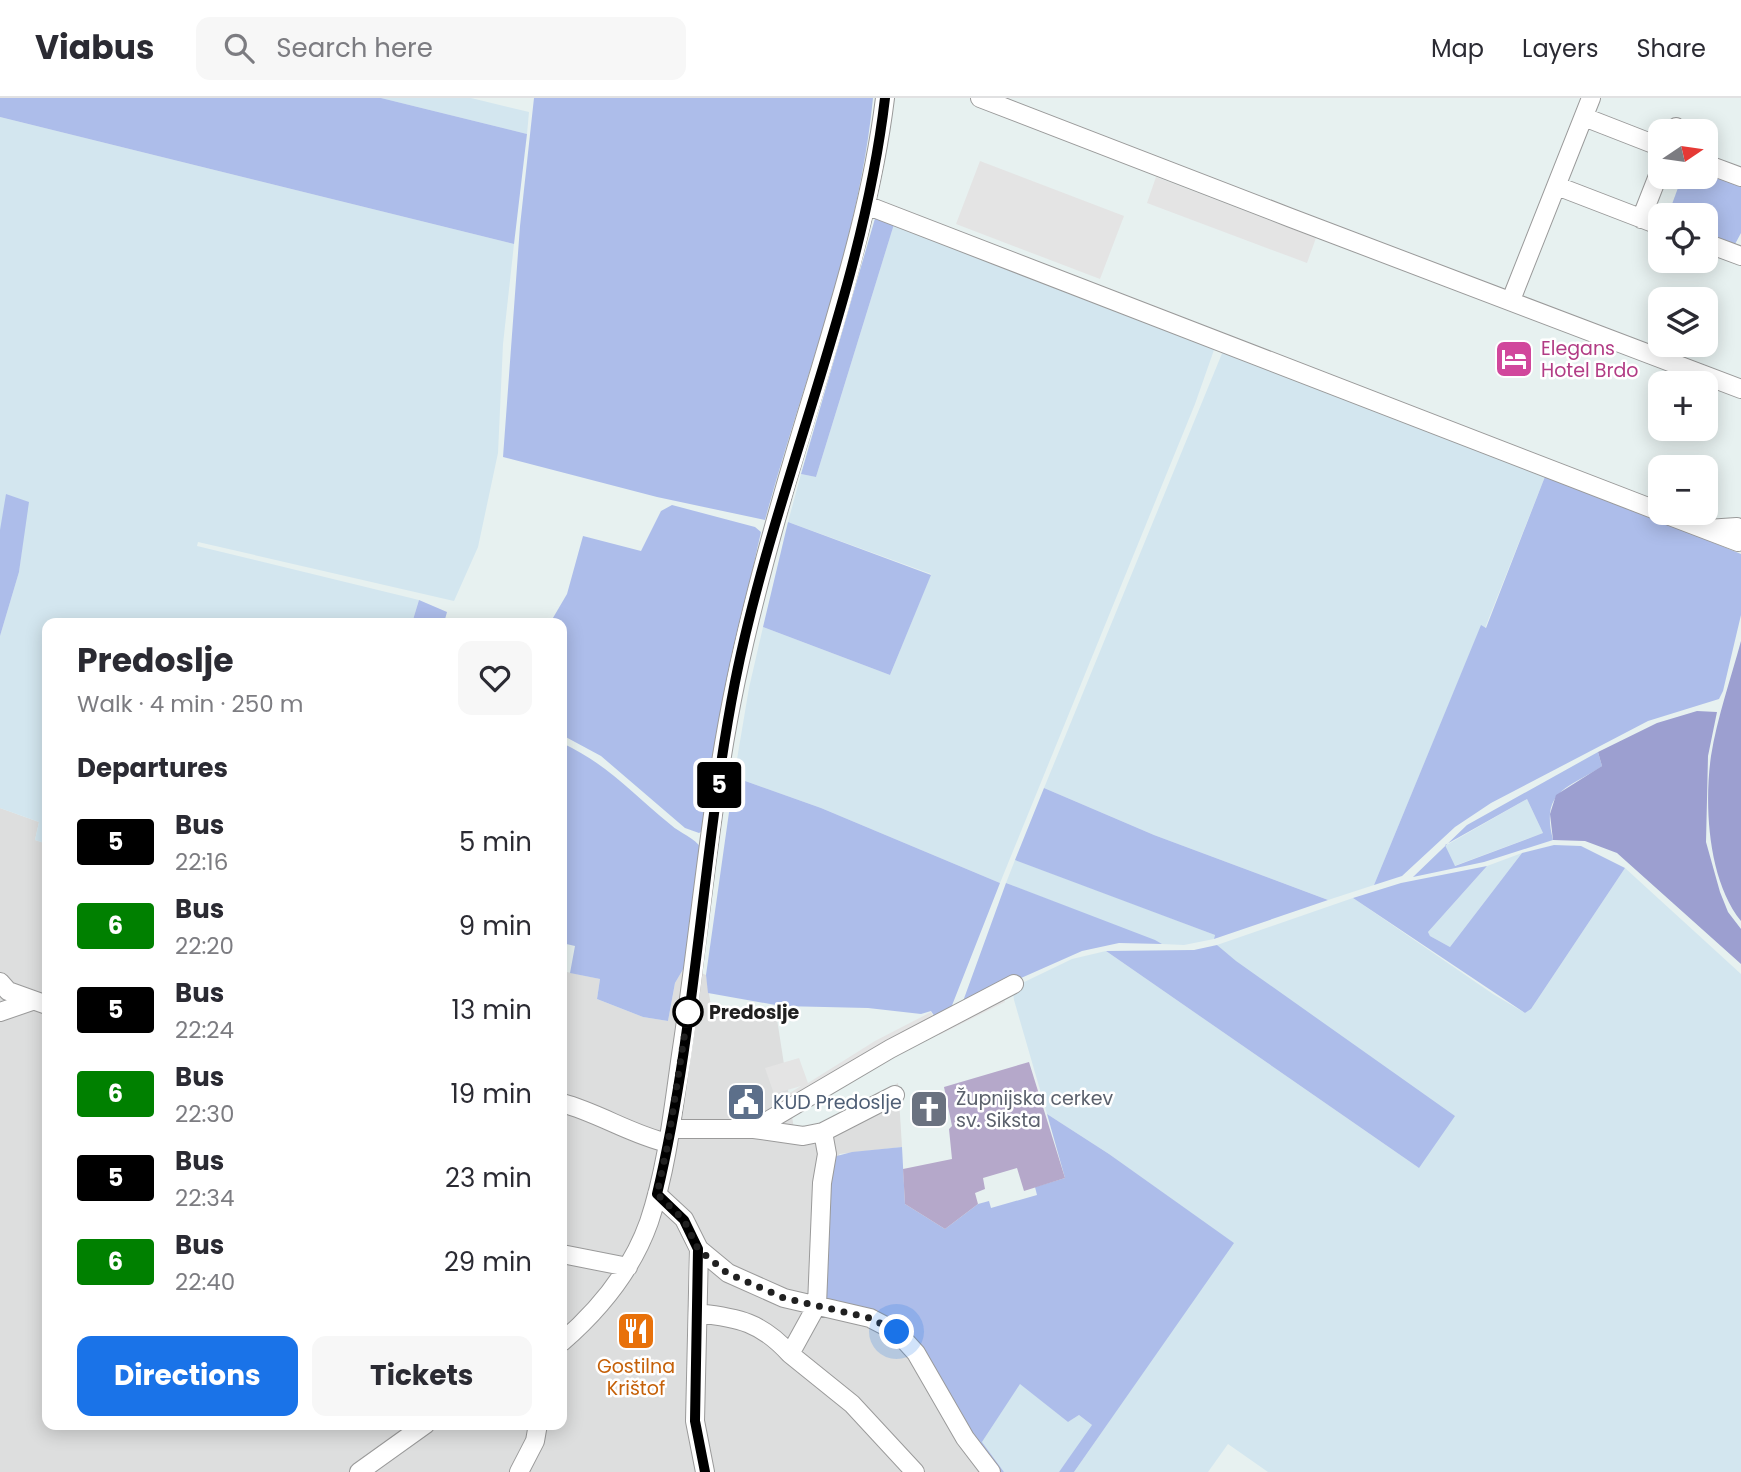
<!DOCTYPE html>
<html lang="en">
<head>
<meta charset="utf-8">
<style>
	body { margin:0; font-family:Poppins,sans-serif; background:#f7f7f7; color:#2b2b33; height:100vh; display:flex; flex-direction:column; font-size:26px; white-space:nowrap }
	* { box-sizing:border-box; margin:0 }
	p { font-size:23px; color:#7c7c81 }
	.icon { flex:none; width:38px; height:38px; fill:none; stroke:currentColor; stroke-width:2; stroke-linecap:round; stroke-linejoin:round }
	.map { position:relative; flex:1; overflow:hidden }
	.details { position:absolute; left:42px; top:520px; width:525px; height:812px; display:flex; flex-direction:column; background:#fff; border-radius:14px; box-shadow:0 4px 18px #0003 }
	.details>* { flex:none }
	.badge { padding:0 14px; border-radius:5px; font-size:24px; line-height:46px }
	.needle { width:46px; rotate:77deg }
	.fabs { position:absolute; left:1648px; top:21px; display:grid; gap:14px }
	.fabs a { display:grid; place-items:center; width:70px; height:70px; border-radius:14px; background:#fff; box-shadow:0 4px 18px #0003; font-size:35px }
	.you { position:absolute; width:35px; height:35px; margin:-18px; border:5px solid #fff; border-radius:50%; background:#1a73e8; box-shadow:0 0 0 10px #1a73e833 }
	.map>.badge { position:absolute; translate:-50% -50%; box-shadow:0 0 0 4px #fff }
	h2 { padding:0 35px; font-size:26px; line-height:63px }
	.round { display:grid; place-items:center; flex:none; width:74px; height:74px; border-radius:14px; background:#f7f7f7 }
	.head { display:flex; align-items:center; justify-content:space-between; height:119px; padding:0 35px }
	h1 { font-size:33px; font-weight:700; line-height:52px }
	.cta { display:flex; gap:14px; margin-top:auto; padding:14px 35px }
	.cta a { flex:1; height:80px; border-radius:14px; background:#1a73e8; color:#fff; font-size:28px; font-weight:700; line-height:80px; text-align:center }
	.cta a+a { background:#f7f7f7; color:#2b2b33 }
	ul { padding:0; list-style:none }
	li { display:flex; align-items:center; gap:21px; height:84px; padding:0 35px }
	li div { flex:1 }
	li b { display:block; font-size:26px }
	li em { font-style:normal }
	li .badge { min-width:77px; font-weight:700; text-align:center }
	header { display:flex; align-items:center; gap:42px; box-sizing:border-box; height:98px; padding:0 35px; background:#fff; border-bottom:2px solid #e1e1e2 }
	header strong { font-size:33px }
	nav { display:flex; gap:38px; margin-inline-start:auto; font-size:24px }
	.search { width:490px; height:63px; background:#f7f7f7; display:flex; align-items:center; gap:18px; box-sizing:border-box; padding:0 24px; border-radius:14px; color:#7c7c81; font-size:26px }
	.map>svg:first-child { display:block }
</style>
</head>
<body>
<header>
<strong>Viabus</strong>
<div class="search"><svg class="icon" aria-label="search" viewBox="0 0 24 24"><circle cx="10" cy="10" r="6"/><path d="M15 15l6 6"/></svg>Search here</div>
<nav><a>Map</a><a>Layers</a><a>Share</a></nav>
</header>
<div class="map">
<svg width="1741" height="1374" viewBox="0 0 1741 1374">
	<rect width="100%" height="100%" fill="#e7f1f0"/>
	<path fill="#dddede" d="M 0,710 L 39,724 L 35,742 L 47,746 L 47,1326 L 562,1326 L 562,873 L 600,881 L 597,901 L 643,919 L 668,923 L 675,885 L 685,868 L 706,877 L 712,914 L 777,921 L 794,1031 L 814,1031 L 898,985 L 902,1049 L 839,1056 L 888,1223 L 994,1374 L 0,1374 Z"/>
	<path fill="#d3e6ef" d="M 381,0 L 471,0 L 529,14 L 527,36 Z
		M 0,19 L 514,146 L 503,246 L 498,355 L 478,449 L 454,503 L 198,444 L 197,448 L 419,502 L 412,525 L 47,525 L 47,746 L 35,742 L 39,724 L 0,710 L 0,538 L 19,474 L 28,404 L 0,432 Z
		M 895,123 L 1215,249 L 1195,306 L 1000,785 L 821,710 L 734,679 L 749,590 L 763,529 L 890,577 L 931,476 L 788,424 L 801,376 L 816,379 Z
		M 1223,253 L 1546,376 L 1485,530 L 1481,528 L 1374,787 L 1328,802 L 1154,737 L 1044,690 Z
		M 1527,701 L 1543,735 L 1454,768 L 1445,748 Z
		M 1522,755 L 1450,849 L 1430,838 L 1428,834 L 1487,768 Z
		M 1015,762 L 1160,816 L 1215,837 L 1214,841 L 1184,847 L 1162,846 L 1006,785 Z
		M 1625,770 L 1741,876 L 1741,1374 L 1268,1374 L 1228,1346 L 1208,1374 L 1074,1374 L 1233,1145 L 1109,1056 L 1047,1016 L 1014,902 L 1013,894 L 1016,888 L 1072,861 L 1106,853 L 1419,1070 L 1217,847 L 1353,800 L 1493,896 L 1525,915 L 1531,911 Z
		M 1020,1285 L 1068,1324 L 1079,1317 L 1093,1328 L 1059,1374 L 1004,1374 L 982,1344 Z"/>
	<path fill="#adbdea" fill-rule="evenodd" d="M 0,0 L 381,0 L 527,36 L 514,146 L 0,19 Z
		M 534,0 L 873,0 C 859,145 803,282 765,422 L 657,399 L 503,359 L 520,128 Z
		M 1706,70 L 1741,83 L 1741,135 L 1734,148 L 1706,138 L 1706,117 L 1668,117 L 1682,79 L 1706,79 Z
		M 876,117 L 895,123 L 816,379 L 801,376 Z
		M 1546,376 L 1741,456 L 1741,517 L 1723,593 L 1719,601 L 1648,623 L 1491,705 L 1455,729 L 1402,778 L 1374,787 L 1481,527 L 1486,530 Z
		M 6,396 L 29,404 L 19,474 L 0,538 L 0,432 Z
		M 672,407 L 755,429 L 761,434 L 731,567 L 704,732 L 699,735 L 685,730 L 601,658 L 562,637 L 562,525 L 550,525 L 567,496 L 583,438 L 641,453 L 661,413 Z
		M 788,424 L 931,477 L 890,577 L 763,529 Z
		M 419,502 L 447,514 L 444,525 L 412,525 Z
		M 562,645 C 609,667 631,695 671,727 C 680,735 695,740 701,750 L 685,868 L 675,885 L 668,923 L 643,919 L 597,901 L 600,881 L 570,875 L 575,848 L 562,845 Z
		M 1598,654 L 1602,668 C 1569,691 1540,691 1553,742 L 1484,764 L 1413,779 L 1467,727 ZM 1527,701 L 1543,735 L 1455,768 L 1445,747 Z
		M 734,679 L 821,710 L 1000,785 L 951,910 L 935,919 L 931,913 L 921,916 L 868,910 L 781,908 L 708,895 L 706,877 Z
		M 1044,690 L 1154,737 L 1328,802 L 1214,841 L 1215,837 L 1015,762 Z
		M 1554,747 L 1581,748 L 1625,770 L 1531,911 L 1525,915 L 1353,800 L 1401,785 L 1487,768 L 1428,834 L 1430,838 L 1450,849 L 1522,755 Z
		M 1006,785 L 1155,842 L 1162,846 L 1119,845 L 1082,853 L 962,906 Z
		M 1217,847 L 1236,863 L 1455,1018 L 1419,1070 L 1106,853 L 1194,852 Z
		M 1047,1016 L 1109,1056 L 1234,1145 L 1074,1374 L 1059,1374 L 1092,1327 L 1079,1317 L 1068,1324 L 1020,1286 L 982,1344 L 1004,1374 L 994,1374 L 923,1258 L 824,1198 L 824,1115 L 833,1059 L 852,1054 L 902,1049 L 905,1106 L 945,1131 L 978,1106 L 989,1103 L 991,1110 L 1037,1097 L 1035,1089 L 1065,1080 Z"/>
	<path fill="#9c9fd0" d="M 1741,543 L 1741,823 C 1708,782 1704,708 1711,658 C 1717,620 1731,580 1741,543 Z
		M 1697,613 L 1717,614 L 1708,658 L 1706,744 L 1720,794 L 1728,814 L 1741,831 L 1741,866 L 1617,755 L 1585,743 L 1553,742 L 1550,716 L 1556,697 L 1602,668 L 1598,654 L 1657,625 Z"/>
	<path fill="#b5a8ca" d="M 1029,964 L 1065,1080 L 1024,1093 L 1017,1070 L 983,1080 L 985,1091 L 975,1095 L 978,1106 L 945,1131 L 905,1106 L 903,1071 L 952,1061 L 949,1031 L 952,1028 L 944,989 Z"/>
	<path fill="#e4e4e4" d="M 980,63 L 1124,118 L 1100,181 L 956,126 Z
		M 1156,79 L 1316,140 L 1307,165 L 1147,105 Z
		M 1001,896 L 1005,904 L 941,936 L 913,946 L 827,999 L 819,989 L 781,1011 L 777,1003 L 801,988 L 774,996 L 765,970 L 799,960 L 808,985 L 875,943 L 931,914 L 934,921 Z"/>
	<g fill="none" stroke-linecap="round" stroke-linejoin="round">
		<defs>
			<path id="minor" d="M 980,0 C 1233,99 1487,194 1741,291
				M 1584,19 L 1661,49
				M 1674,33 L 1676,29
				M 1706,66 L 1741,79
				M 1557,88 L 1661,128
				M 866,107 L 1661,414
				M 1641,121 L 1661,70
				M 1706,145 L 1741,158
				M 1511,202 L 1591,0
				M 1662,415 L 1738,444
				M 1707,431 L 1737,429
				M 0,884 L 8,893 L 47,907
				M 0,914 L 32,903
				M 562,1005 C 599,1015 632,1037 668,1045
				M 671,1031 L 754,1031 L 890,951 L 1014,886
				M 754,1031 L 803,1038 L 823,1034 L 827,1056 L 822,1085 L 817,1207 L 790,1256 L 852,1306 L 915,1374
				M 823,1034 L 895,997
				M 657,1096 L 684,1121 L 699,1151 L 695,1323 L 705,1374
				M 699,1151 L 728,1175 L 784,1200 L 870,1220 L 897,1234 L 916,1255 L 965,1340 L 991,1374
				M 562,1156 L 628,1169
				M 698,1215 C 739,1220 761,1224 790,1256
				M 562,1244 C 600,1211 632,1172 649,1124 C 667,1070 673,1013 681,957 C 700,833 710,706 736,582 C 757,482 786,383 816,286 C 844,192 873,98 885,0
				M 359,1374 L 426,1326
				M 519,1374 L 535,1343 L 538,1326"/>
		</defs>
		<use href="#minor" stroke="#9a9a9a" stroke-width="20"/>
		<use href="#minor" stroke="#fff" stroke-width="18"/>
	</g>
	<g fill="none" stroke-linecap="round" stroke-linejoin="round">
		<defs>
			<path id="line" d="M 705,1374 L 695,1323 L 698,1151 L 684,1122 L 657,1096 C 697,928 702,753 735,584 C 774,388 862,198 885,0"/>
		</defs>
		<use href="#line" stroke="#fff" stroke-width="16"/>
		<use href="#line" stroke="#000" stroke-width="10"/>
		<path stroke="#202020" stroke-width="7" stroke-dasharray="0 12.6" d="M 688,914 L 668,1045 L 657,1096 L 684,1122 L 698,1151 L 727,1175 L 784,1200 L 870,1220 L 897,1234"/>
	</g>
	<defs>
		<symbol id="hotel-square" viewBox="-11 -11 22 22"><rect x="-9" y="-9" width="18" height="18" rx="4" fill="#d1479c" stroke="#fff"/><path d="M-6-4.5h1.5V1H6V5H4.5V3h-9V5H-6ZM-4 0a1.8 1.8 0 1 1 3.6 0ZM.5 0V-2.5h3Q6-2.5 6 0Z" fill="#fff"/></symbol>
		<symbol id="civic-square" viewBox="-11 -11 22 22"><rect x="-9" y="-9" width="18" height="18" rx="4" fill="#5c6f8a" stroke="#fff"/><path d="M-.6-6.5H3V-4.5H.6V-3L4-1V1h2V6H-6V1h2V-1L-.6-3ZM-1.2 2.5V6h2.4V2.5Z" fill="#fff"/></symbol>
		<symbol id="church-square" viewBox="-11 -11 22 22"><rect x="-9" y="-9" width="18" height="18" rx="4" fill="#6b7280" stroke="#fff"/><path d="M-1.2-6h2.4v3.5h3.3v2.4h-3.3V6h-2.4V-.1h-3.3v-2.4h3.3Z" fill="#fff"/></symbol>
		<symbol id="restaurant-square" viewBox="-11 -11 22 22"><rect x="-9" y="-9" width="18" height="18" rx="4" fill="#e8710a" stroke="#fff"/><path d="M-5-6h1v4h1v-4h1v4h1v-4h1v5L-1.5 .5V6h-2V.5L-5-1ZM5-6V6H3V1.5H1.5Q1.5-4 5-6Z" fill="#fff"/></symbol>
	</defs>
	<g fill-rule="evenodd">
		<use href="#hotel-square" x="1492" y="239" width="44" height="44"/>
		<use href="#civic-square" x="724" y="982" width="44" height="44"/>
		<use href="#church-square" x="907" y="989" width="44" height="44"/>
		<use href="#restaurant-square" x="614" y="1211" width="44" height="44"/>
	</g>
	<circle fill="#fff" stroke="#000" stroke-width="3.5" cx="688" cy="914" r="14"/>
	<g text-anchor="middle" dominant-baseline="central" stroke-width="5" stroke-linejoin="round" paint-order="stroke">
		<g font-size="19" fill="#b23c85" stroke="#fff" text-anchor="start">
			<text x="1541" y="250">Elegans<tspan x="1541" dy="22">Hotel Brdo</tspan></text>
		</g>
		<g font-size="19" font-weight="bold" fill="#202020" stroke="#fff" text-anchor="start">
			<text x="709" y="914">Predoslje</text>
		</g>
		<g font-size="19" fill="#5b616d" stroke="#fff" text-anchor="start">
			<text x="956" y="1000">Župnijska cerkev<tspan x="956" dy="22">sv. Siksta</tspan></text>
		</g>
		<g font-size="19" fill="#4e5e75" stroke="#fff" text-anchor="start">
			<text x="773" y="1004">KUD Predoslje</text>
		</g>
		<g font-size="19" fill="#c56008" stroke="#fff">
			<text x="636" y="1268">Gostilna<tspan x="636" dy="22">Krištof</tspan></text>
		</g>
	</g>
</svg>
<div class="fabs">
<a><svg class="needle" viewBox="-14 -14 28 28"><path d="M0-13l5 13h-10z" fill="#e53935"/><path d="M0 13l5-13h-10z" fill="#7c7c81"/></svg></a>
<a><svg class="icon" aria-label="locate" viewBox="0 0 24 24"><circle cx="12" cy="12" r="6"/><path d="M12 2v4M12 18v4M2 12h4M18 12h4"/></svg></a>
<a><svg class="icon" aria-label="layers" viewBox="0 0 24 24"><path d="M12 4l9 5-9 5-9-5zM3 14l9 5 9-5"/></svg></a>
<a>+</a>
<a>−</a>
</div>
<div class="you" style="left:897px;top:1234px"></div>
<b class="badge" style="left:719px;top:687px;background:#000;color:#fff">5</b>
<section class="details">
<div class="head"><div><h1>Predoslje</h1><p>Walk · 4 min · 250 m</p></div><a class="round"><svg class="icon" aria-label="heart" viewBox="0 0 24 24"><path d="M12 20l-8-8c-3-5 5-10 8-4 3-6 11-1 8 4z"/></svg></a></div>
<h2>Departures</h2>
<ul>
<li><span class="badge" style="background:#000;color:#fff">5</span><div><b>Bus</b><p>22:16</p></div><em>5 min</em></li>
<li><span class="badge" style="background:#008000;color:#fff">6</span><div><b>Bus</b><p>22:20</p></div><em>9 min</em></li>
<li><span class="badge" style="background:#000;color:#fff">5</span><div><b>Bus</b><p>22:24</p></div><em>13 min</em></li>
<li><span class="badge" style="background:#008000;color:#fff">6</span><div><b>Bus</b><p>22:30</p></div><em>19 min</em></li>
<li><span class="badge" style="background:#000;color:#fff">5</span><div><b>Bus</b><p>22:34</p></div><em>23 min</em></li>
<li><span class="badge" style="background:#008000;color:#fff">6</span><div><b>Bus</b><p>22:40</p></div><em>29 min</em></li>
</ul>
<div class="cta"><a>Directions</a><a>Tickets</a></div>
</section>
</div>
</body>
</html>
